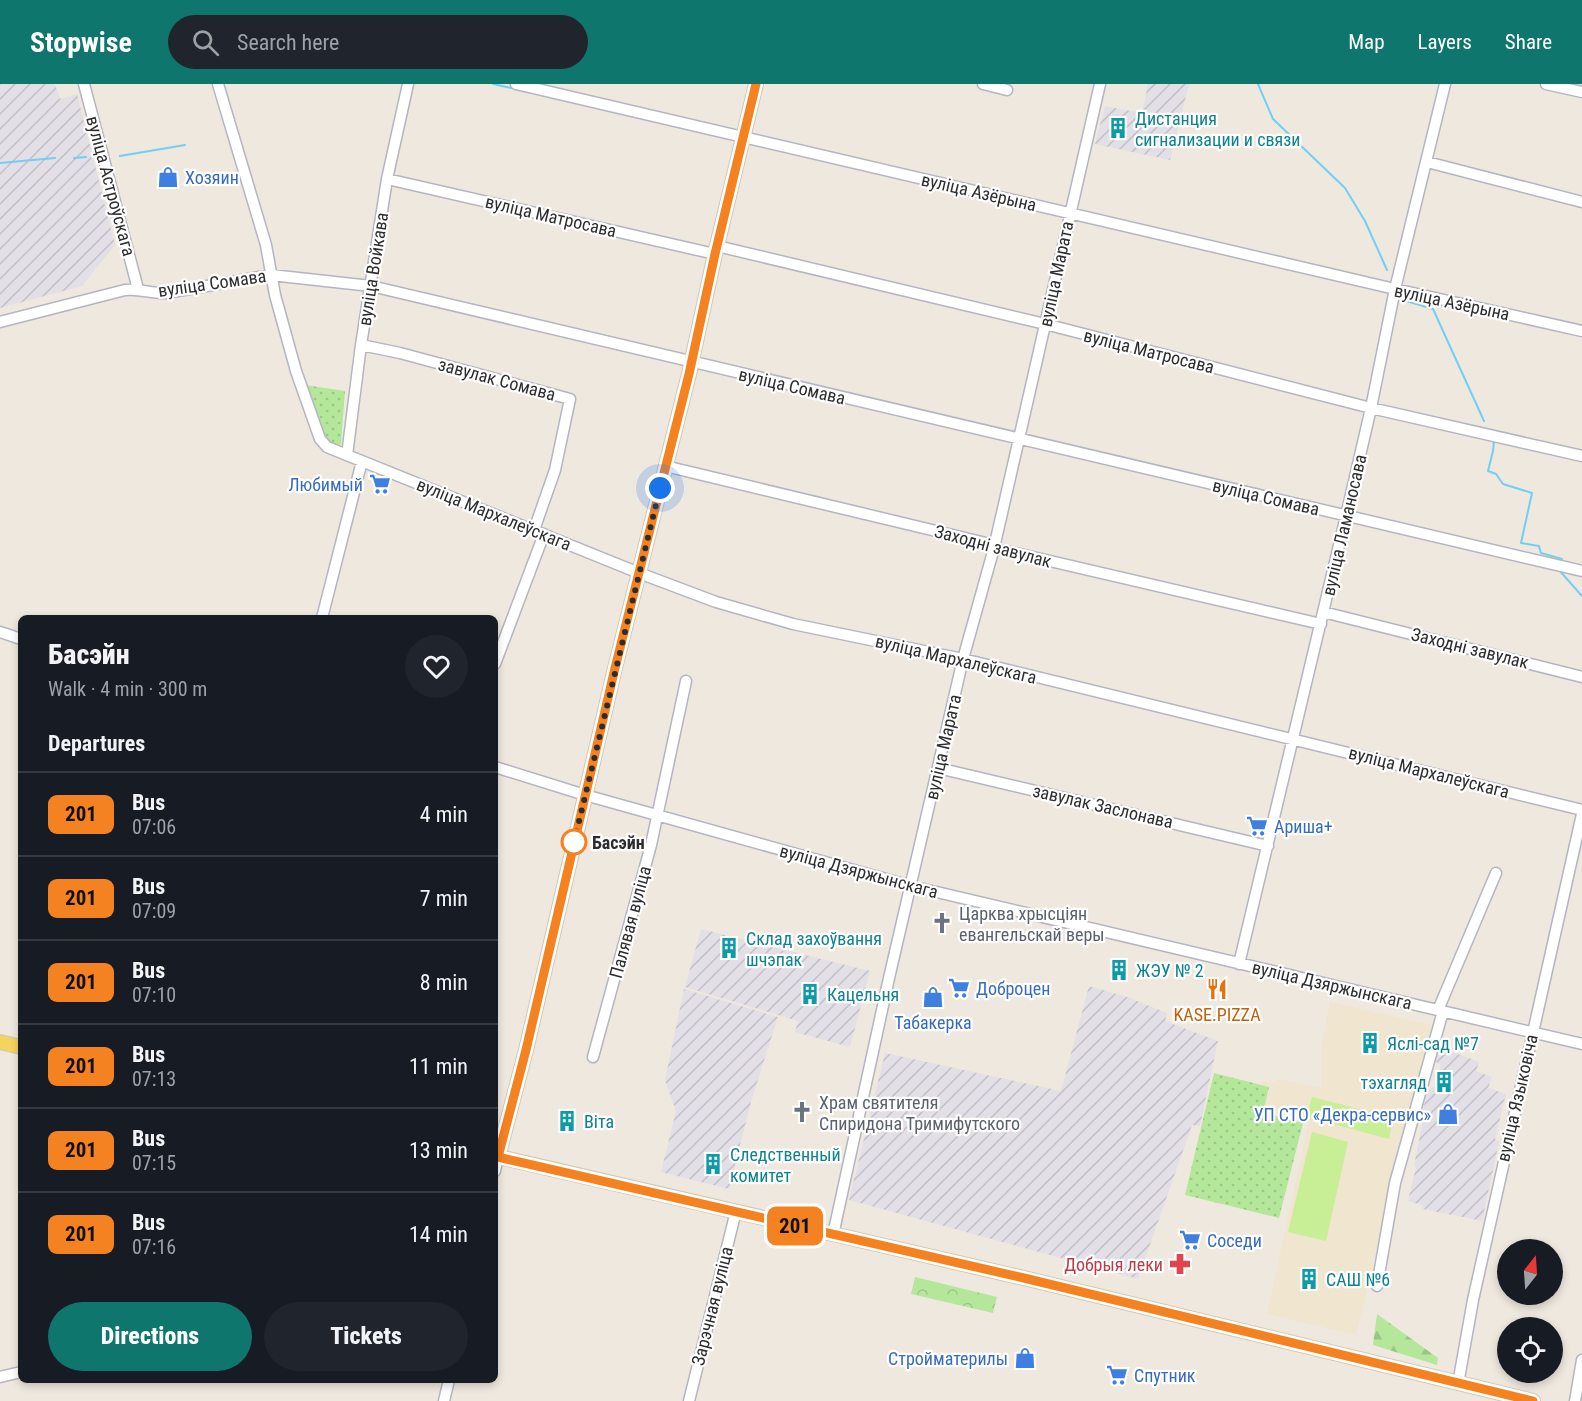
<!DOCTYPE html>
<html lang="en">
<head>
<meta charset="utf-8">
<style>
	body { margin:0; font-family:"Roboto Condensed",sans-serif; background:#20242c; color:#f1f3f6; height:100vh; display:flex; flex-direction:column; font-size:22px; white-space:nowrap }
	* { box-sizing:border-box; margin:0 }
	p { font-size:20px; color:#9ea1a6 }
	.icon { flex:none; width:33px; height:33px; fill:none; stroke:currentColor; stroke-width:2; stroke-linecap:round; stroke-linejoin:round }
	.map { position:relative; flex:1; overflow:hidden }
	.panel { position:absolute; left:18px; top:531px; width:480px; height:768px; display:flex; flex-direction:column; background:#171b24; border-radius:9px; box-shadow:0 3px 9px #0003 }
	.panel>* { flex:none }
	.badge { padding:0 12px; border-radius:9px; font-size:21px; line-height:39px }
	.needle { width:39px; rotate:17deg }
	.fabs { position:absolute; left:1497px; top:1155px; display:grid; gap:12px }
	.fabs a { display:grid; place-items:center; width:66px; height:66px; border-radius:50%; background:#171b24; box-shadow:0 3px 9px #0003; font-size:30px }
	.you { position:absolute; width:30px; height:30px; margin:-15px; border:4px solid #fff; border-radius:50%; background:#1a73e8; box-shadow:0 0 0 9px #1a73e833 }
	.map>.badge { position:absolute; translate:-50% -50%; box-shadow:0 0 0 3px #fff }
	h2 { padding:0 30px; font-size:22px; line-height:54px }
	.round { display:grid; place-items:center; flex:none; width:63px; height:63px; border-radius:32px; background:#20242c }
	.head { display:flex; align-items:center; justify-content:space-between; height:102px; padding:0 30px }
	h1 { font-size:28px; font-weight:800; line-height:45px }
	.button { display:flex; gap:12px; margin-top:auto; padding:12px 30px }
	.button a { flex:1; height:69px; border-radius:36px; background:#0f766e; color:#fff; font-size:24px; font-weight:800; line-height:69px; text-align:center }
	.button a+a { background:#20242c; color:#f1f3f6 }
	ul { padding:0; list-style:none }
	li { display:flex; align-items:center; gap:18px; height:84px; padding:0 30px; border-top:2px solid #363941 }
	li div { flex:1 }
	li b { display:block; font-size:22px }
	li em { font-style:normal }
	li .badge { min-width:66px; font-weight:700; text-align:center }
	header { display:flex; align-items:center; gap:36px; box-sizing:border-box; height:84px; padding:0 30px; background:#0f766e; color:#fff }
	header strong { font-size:28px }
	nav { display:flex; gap:33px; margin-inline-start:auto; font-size:21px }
	.search { width:420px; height:54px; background:#20242c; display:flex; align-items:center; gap:15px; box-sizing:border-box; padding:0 21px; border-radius:33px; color:#9ea1a6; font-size:22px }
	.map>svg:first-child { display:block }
</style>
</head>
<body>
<header>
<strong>Stopwise</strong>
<div class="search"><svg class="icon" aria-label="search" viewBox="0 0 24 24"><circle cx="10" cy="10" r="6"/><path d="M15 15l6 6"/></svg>Search here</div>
<nav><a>Map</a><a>Layers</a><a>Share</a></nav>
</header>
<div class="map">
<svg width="1582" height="1317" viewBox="0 0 1582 1317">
	<defs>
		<pattern id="industrial-furrows" width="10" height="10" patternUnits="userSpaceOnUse" patternTransform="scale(1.5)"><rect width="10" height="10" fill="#e2dfe7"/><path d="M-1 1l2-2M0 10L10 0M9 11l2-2" fill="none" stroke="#c2c0c6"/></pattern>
		<pattern id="grass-dots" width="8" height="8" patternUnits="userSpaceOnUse" patternTransform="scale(1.5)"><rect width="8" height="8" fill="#b4e79a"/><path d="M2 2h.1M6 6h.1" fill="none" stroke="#9bc685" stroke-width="1.8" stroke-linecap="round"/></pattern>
		<pattern id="forest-firs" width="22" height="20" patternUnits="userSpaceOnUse" patternTransform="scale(1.5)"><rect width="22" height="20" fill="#b4e79a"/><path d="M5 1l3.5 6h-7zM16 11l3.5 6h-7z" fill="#9bc685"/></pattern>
		<pattern id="park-crowns" width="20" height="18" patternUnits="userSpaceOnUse" patternTransform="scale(1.5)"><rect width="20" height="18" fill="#b4e79a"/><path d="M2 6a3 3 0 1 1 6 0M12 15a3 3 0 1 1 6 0" fill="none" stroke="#9bc685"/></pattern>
	</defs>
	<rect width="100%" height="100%" fill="#efe8df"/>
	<path fill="url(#industrial-furrows)" d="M 0,0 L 55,0 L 60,15 L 77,10 L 115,161 L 82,202 L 0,224 Z
		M 1148,0 L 1189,0 L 1170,76 L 1095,60 L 1105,22 L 1142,29 Z
		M 701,845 L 870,887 L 850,963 L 795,948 L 798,937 L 685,903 Z
		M 1089,902 L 1127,913 L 1167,929 L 1165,937 L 1218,957 L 1200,1042 L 1192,1041 L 1138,1195 L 849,1116 L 885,969 L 1061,1007 Z
		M 684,905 L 778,933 L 751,1018 L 729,1105 L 661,1088 L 676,1027 L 665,996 Z
		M 1440,963 L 1479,978 L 1476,987 L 1492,993 L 1488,1004 L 1506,1010 L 1495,1055 L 1499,1058 L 1482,1137 L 1423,1125 L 1422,1121 L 1408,1117 L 1416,1083 L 1414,1082 L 1423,1035 L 1421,1034 L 1428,1005 L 1435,1003 L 1441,981 L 1435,977 Z"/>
	<path fill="#f0e5ce" d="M 1330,918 L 1435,942 L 1410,1027 L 1356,1251 L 1267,1230 L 1309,1036 L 1257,1026 L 1262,996 L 1272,999 L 1279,995 L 1321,1004 L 1321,964 Z"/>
	<path fill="url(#grass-dots)" d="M 305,301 L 345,307 L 341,360 L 336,362 L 326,357 Z
		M 1214,989 L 1269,1003 L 1263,1028 L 1303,1039 L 1279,1134 L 1185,1111 Z"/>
	<path fill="url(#forest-firs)" d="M 1377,1230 L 1438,1274 L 1437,1281 L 1373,1261 Z"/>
	<path fill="url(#park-crowns)" d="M 915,1193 L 997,1213 L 993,1229 L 911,1210 Z"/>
	<path fill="#c8ee96" d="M 1312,1013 L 1393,1034 L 1389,1055 L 1307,1033 Z
		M 1312,1048 L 1348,1058 L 1326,1157 L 1288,1148 Z"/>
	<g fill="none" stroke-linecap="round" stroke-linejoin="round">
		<path stroke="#6fd0f3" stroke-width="2" d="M 493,0 L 516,5
			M 1258,0 L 1273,35 L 1345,104 L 1365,137 L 1387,186
			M 589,22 L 730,55
			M 120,72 L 185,61
			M 74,74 L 86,73
			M 0,79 L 55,74
			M 1403,216 L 1433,225 L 1484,337
			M 1494,357 L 1493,367 L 1488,387 L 1496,390 L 1503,400 L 1532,409 L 1521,459 L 1539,462 L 1541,469 L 1562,475
			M 1559,486 L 1582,512"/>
		<defs>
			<path id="minor" d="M 84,0 L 138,205
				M 218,0 L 266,161 L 275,211 L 296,287 L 320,355 L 327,363 L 639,489 L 716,518 L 793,540 L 963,575 L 1582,726
				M 516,0 L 1395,205 L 1582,247
				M 983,0 L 1007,6
				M 1546,0 L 1582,8
				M 1427,78 L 1582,118
				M 387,95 L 715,170
				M 717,162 L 1045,240 L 1371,324 L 1582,372
				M 0,238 L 125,206 C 139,204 152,210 166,209 L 271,191 L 371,202 L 1582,487
				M 361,261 L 400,269 L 570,315 L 555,386 L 534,446
				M 347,371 L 361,261 L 387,95 L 408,0
				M 665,382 L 986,459 L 994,464 L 1321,540
				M 1323,528 L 1582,593
				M 322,534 L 362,377
				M 0,548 L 21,555
				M 495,580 L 544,450
				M 495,683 L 585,711 L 911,802 L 1582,960
				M 938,684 L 1268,762
				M 1239,880 L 1346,432 L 1371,324 L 1395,205 L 1445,0
				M 1438,926 L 1496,789
				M 593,973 L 651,761 L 686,597
				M 495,1087 L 498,1073
				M 833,1151 L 889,894 L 963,575 L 994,464 L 1100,0
				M 1377,1202 L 1395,1099 L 1443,927
				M 0,1293 L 21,1288
				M 1458,1300 L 1473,1216 L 1582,730
				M 444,1317 L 449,1296
				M 689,1317 L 736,1127
				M 1575,1317 L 1582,1276"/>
			<path id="major" d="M 0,958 L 21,963
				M 495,1072 L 1028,1195 L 1533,1317
				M 498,1073 L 526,966 L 615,584 L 689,290 L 715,170 L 756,0"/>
		</defs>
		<use href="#minor" stroke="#b3b5c1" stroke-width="13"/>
		<use href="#major" stroke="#c8c8c8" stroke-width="16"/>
		<use href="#minor" stroke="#fff" stroke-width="10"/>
		<use href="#major" stroke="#f6d35d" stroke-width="14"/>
	</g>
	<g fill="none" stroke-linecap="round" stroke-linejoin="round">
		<defs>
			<path id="line" d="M 756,0 L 715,170 L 689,290 L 615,584 L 526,966 L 498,1073 L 1028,1195 L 1533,1317"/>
		</defs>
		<use href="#line" stroke="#fff" stroke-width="14"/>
		<use href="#line" stroke="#f58220" stroke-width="9"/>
		<path stroke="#2d2d2d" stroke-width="6" stroke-dasharray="0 10.8" d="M 574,758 L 660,404"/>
	</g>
	<defs>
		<symbol id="building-bare" viewBox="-9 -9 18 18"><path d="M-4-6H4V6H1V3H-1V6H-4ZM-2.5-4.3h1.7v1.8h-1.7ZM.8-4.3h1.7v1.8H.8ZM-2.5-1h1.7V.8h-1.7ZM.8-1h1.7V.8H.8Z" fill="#0f9aa8" stroke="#fff" stroke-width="2.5" paint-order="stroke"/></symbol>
		<symbol id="shop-bare" viewBox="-9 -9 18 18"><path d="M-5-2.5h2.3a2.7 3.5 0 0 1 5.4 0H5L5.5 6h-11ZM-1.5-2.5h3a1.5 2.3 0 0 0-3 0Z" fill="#3f7fe0" stroke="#fff" stroke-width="2.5" paint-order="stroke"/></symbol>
		<symbol id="supermarket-bare" viewBox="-9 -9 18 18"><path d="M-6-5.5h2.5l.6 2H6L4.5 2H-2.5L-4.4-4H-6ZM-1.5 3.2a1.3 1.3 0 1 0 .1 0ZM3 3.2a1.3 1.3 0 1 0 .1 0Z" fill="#3f7fe0" stroke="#fff" stroke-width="2.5" paint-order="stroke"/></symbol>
		<symbol id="church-bare" viewBox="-9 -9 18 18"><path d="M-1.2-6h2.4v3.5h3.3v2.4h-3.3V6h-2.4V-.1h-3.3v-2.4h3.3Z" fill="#6b7280" stroke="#fff" stroke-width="2.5" paint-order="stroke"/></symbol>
		<symbol id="restaurant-bare" viewBox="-9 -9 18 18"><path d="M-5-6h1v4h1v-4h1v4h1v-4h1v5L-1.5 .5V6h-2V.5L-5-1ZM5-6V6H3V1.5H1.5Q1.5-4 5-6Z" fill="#e8710a" stroke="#fff" stroke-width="2.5" paint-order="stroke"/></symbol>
		<symbol id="pharmacy-bare" viewBox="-9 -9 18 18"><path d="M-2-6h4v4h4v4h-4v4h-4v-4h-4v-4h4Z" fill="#e0444e" stroke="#fff" stroke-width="2.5" paint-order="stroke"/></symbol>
	</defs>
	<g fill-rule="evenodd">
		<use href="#building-bare" x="1103" y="29" width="30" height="30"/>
		<use href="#shop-bare" x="153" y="78" width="30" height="30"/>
		<use href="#supermarket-bare" x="365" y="385" width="30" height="30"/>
		<use href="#supermarket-bare" x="1242" y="727" width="30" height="30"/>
		<use href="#church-bare" x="927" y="824" width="30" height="30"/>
		<use href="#building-bare" x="714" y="849" width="30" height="30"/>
		<use href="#building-bare" x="1104" y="871" width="30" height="30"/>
		<use href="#supermarket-bare" x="944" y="889" width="30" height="30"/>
		<use href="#restaurant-bare" x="1202" y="890" width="30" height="30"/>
		<use href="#building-bare" x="795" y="895" width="30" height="30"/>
		<use href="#shop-bare" x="918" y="898" width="30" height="30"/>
		<use href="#building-bare" x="1355" y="944" width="30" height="30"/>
		<use href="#building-bare" x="1429" y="983" width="30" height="30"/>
		<use href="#church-bare" x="787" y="1013" width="30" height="30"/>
		<use href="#shop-bare" x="1433" y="1015" width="30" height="30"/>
		<use href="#building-bare" x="552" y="1022" width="30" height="30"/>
		<use href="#building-bare" x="698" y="1065" width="30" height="30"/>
		<use href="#supermarket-bare" x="1175" y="1141" width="30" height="30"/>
		<use href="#pharmacy-bare" x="1165" y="1165" width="30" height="30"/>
		<use href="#building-bare" x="1294" y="1180" width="30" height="30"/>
		<use href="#shop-bare" x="1010" y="1259" width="30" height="30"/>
		<use href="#supermarket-bare" x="1102" y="1276" width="30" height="30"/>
	</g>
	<circle fill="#fff" stroke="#f58220" stroke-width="3" cx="574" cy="758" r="12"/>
	<g text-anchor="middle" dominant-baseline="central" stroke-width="4.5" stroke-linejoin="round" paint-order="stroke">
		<g font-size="18" fill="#0d838f" stroke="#fff" text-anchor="start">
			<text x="1135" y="34">Дистанция<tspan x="1135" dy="21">сигнализации и связи</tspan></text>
			<text x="746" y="854">Склад захоўвання<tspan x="746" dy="21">шчэпак</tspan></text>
			<text x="1136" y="886">ЖЭУ № 2</text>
			<text x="827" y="910">Кацельня</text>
			<text x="1387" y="959">Яслі-сад №7</text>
			<text x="1427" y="998" text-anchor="end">тэхагляд</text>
			<text x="584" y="1037">Віта</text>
			<text x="730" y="1070">Следственный<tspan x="730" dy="21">комитет</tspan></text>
			<text x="1326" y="1195">САШ №6</text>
		</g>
		<g font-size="18" fill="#366cbe" stroke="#fff" text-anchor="start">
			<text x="185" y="93">Хозяин</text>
			<text x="363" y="400" text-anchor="end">Любимый</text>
			<text x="1274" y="742">Ариша+</text>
			<text x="976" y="904">Доброцен</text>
			<text x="933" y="938" text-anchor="middle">Табакерка</text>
			<text x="1431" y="1030" text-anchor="end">УП СТО «Декра-сервис»</text>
			<text x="1207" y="1156">Соседи</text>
			<text x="1008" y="1274" text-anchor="end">Стройматерилы</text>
			<text x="1134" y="1291">Спутник</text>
		</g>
		<g font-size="18" fill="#2d2d2d" stroke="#fff">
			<text transform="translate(111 102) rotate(75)">вуліца Астроўскага</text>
			<text transform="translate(979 108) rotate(13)">вуліца Азёрына</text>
			<text transform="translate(551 132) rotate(13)">вуліца Матросава</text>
			<text transform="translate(373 185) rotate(-81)">вуліца Войкава</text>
			<text transform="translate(1056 190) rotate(-78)">вуліца Марата</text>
			<text transform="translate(212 199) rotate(-8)">вуліца Сомава</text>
			<text transform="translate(1452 218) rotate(12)">вуліца Азёрына</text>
			<text transform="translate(1149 267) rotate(14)">вуліца Матросава</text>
			<text transform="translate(497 295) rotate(15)">завулак Сомава</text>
			<text transform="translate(792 302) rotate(13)">вуліца Сомава</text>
			<text transform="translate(1266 413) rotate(13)">вуліца Сомава</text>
			<text transform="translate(494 430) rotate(22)">вуліца Мархалеўскага</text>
			<text transform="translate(1344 441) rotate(-77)">вуліца Ламаносава</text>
			<text transform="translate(993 462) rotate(15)">Заходні завулак</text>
			<text transform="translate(1470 564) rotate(14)">Заходні завулак</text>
			<text transform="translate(956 575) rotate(13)">вуліца Мархалеўскага</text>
			<text transform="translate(943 663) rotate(-77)">вуліца Марата</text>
			<text transform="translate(1429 688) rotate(14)">вуліца Мархалеўскага</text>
			<text transform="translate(1103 722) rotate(13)">завулак Заслонава</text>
			<text transform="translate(859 787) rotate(15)">вуліца Дзяржынскага</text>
			<text transform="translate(630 838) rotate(-75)">Палявая вуліца</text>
			<text transform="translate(1332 901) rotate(13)">вуліца Дзяржынскага</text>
			<text transform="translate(1517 1014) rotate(-77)">вуліца Языковіча</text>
			<text transform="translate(712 1222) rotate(-76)">Зарэчная вуліца</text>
		</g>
		<g font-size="18" font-weight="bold" fill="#2d2d2d" stroke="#fff" text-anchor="start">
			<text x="592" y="758">Басэйн</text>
		</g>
		<g font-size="18" fill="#5b616d" stroke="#fff" text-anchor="start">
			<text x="959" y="829">Царква хрысціян<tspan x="959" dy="21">евангельскай веры</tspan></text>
			<text x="819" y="1018">Храм святителя<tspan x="819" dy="21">Спиридона Тримифутского</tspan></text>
		</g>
		<g font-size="18" fill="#c56008" stroke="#fff">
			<text x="1217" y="930">KASE.PIZZA</text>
		</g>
		<g font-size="18" fill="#be3a42" stroke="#fff" text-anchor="end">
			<text x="1163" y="1180">Добрыя леки</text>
		</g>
	</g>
</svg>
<div class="fabs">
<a><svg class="needle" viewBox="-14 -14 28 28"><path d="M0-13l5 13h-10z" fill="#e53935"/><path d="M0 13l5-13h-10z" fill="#9ea1a6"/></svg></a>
<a><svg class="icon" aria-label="locate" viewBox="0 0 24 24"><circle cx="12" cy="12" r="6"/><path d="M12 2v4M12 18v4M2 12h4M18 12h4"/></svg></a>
</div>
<div class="you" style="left:660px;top:404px"></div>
<b class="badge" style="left:795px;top:1142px;background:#f58220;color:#111">201</b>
<section class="panel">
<div class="head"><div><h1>Басэйн</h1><p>Walk · 4 min · 300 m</p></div><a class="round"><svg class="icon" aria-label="heart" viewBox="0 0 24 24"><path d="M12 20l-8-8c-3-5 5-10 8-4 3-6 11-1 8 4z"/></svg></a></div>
<h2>Departures</h2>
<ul>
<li><span class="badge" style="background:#f58220;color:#111">201</span><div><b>Bus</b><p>07:06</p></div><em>4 min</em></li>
<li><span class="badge" style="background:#f58220;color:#111">201</span><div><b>Bus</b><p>07:09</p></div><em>7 min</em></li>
<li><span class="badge" style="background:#f58220;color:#111">201</span><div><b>Bus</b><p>07:10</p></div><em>8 min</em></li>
<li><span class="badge" style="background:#f58220;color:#111">201</span><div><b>Bus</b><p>07:13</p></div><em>11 min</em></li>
<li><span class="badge" style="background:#f58220;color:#111">201</span><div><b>Bus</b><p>07:15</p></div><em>13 min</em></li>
<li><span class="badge" style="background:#f58220;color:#111">201</span><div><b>Bus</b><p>07:16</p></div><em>14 min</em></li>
</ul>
<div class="button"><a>Directions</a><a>Tickets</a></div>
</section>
</div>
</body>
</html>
